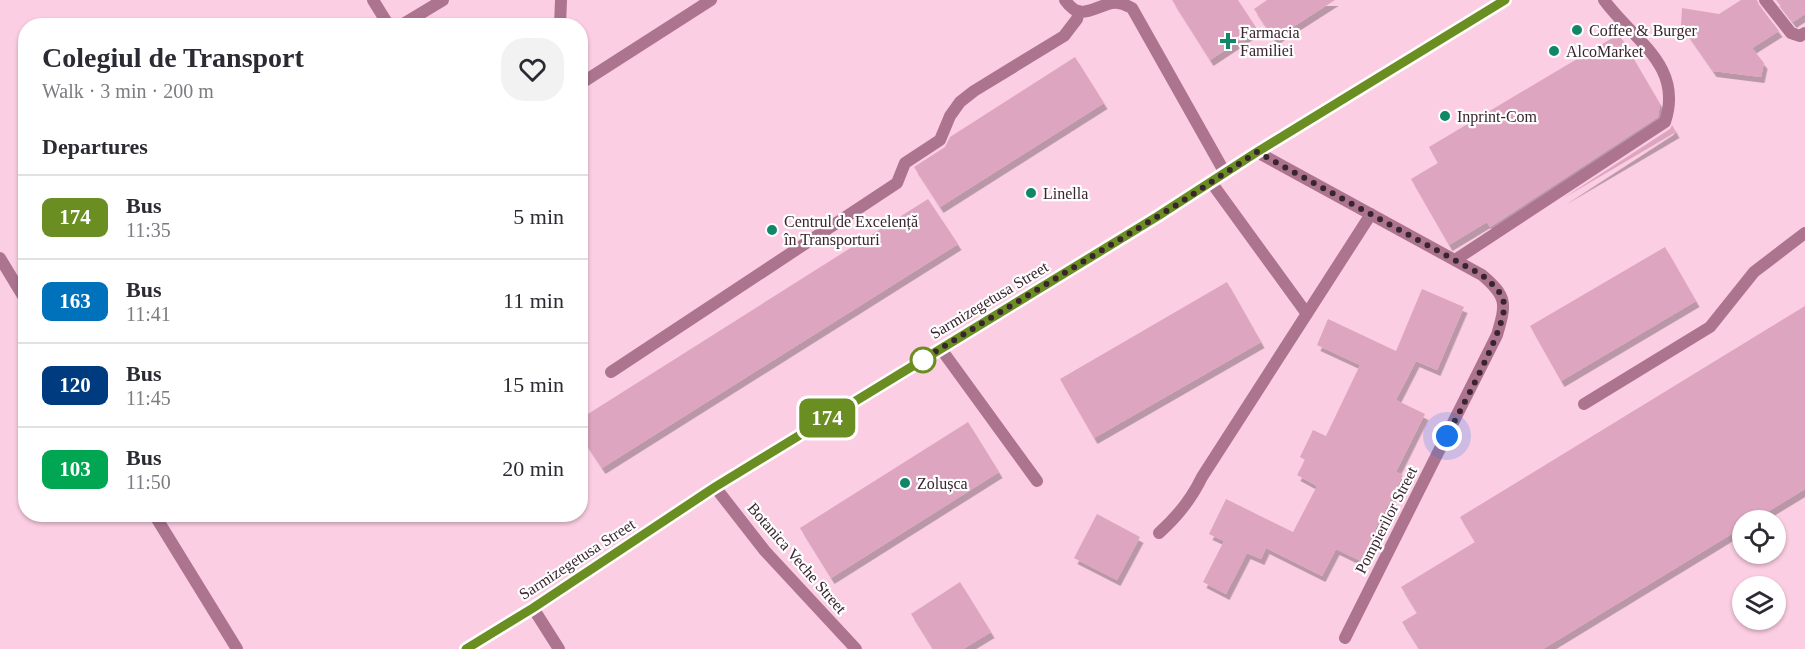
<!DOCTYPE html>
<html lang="en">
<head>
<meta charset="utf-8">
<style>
	body { margin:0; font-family:Georgia,serif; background:#f2f2f3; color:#2b2b33; height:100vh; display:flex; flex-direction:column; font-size:22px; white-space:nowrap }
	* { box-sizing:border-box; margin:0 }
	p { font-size:20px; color:#7c7c81 }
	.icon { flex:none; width:33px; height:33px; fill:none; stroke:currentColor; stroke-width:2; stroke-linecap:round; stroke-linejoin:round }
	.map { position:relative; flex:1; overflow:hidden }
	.sheet { position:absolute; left:18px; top:18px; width:570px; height:504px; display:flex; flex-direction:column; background:#fff; border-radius:24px; box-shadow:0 2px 4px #0004 }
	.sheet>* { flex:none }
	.badge { padding:0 12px; border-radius:9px; font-size:21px; line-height:39px }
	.fabs { position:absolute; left:1732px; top:510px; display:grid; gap:12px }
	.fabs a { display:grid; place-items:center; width:54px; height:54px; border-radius:50%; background:#fff; box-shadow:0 2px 4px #0004; font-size:30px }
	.you { position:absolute; width:30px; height:30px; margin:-15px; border:4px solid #fff; border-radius:50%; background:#1a73e8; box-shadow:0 0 0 9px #1a73e833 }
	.map>.badge { position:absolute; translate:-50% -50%; box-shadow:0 0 0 3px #fff }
	h2 { padding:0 24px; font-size:22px; line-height:54px }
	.round { display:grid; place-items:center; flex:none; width:63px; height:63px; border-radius:24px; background:#f2f2f3 }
	.summary { display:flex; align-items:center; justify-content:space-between; height:102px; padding:0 24px }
	h1 { font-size:28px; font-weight:600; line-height:45px }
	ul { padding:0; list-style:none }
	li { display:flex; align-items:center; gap:18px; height:84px; padding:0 24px; border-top:2px solid #e1e1e2 }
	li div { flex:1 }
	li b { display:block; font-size:22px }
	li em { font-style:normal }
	li .badge { min-width:66px; font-weight:700; text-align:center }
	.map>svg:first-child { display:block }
</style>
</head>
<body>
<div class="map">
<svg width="1805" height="649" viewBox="0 0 1805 649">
	<defs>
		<filter id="shadow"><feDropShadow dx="3.5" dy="6" stdDeviation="0" flood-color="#0004"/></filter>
	</defs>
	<rect width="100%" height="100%" fill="#fccee3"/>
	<path fill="#dda5bf" filter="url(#shadow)" d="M 1172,0 L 1238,0 L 1257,29 L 1210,60 Z
		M 1267,0 L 1335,0 L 1274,39 L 1254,9 Z
		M 1741,0 L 1757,0 L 1759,5 L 1779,31 L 1752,48 L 1764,63 L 1761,77 L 1713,71 L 1681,25 L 1682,8 L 1719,14 Z
		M 1776,0 L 1805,0 L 1805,14 L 1793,22 Z
		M 1619,34 L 1660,104 L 1658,117 L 1490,227 L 1487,222 L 1449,245 L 1411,179 L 1438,163 L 1429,147 Z
		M 1075,57 L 1104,103 L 940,207 L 914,167 L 945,147 L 950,137 Z
		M 1672,125 L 1676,132 L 1562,199 L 1670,129 Z
		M 928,199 L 958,244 L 602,468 L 580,435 L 580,419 Z
		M 1665,247 L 1696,301 L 1561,381 L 1530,326 Z
		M 1227,282 L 1261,342 L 1094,438 L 1060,379 Z
		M 1422,289 L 1464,307 L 1437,370 L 1416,361 L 1396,400 L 1425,414 L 1396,472 L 1403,475 L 1375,530 L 1379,531 L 1363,562 L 1336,549 L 1322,576 L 1266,548 L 1261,559 L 1247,553 L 1226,594 L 1203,582 L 1224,541 L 1209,534 L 1226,499 L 1293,532 L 1317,486 L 1297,475 L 1305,460 L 1300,457 L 1313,430 L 1326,436 L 1360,365 L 1317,345 L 1328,319 L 1396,351 Z
		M 1805,306 L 1805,489 L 1754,520 L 1743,520 L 1743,527 L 1543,649 L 1419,649 L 1402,622 L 1417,613 L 1401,587 L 1475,542 L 1460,517 Z
		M 968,422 L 999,472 L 831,578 L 800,528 Z
		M 1097,514 L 1140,537 L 1117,580 L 1074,558 Z
		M 960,582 L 991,632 L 963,649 L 933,649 L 911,614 Z"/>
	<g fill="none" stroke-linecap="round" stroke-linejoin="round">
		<path stroke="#ad7490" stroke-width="12" d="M 373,0 L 389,26
			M 1065,0 C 1079,20 1089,10 1108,4 C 1117,1 1124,4 1132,8 L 1225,173
			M 1765,0 L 1791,33 L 1800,36 L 1805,33
			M 400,26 L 443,0
			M 560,26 L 561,0
			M 580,84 L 711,0
			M 0,258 L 26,301
			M 1455,260 L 1665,122 C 1684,65 1633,40 1604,0
			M 941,349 L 1037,481
			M 611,372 L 897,183 L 905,163 L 940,140 L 950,116 L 960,102 L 974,91 L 1064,36 L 1077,19 L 1079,11
			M 1584,404 L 1710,327 L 1754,272 L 1805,233
			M 154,514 L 237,649
			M 533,608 L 559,649"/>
		<path stroke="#ad7490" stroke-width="12" d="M 1257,152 L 1482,275 C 1508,297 1506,304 1497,335 L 1345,638
			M 1211,182 L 1307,314
			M 715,487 L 765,551 L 856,649
			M 1159,533 C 1178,516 1191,500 1202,477 L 1371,214"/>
		<path stroke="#913f6b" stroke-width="12" d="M 466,649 L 533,608 L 715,487 L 1178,204 L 1257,152 L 1505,0"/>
	</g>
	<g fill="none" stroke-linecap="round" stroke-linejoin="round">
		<defs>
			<path id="line" d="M 466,649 L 533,608 L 715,487 L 1158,216 L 1257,152 L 1505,0"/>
		</defs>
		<use href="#line" stroke="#fff" stroke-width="14"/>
		<use href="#line" stroke="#6b8e23" stroke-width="9"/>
		<path stroke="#3a252f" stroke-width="6" stroke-dasharray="0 10.8" d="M 923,360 L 920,361 L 1178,204 L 1257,152 L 1482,275 C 1491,283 1502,291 1504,304 C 1507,327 1459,412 1447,436"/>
	</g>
	<g fill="#0f8768" stroke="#fefefe" stroke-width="2">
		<circle cx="1577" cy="30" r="6"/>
		<path d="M1225 32h6v6h6v6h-6v6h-6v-6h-6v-6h6z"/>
		<circle cx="1554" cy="51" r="6"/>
		<circle cx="1445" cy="116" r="6"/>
		<circle cx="1031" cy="193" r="6"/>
		<circle cx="772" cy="230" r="6"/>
		<circle cx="905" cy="483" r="6"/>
	</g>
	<circle fill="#fff" stroke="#6b8e23" stroke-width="3" cx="923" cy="360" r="12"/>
	<g text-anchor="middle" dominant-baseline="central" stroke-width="4.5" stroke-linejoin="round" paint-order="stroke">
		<g font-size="16" fill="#3a252f" stroke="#fefefe" text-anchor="start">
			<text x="1589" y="30">Coffee &amp; Burger</text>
			<text x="1240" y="32">Farmacia<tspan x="1240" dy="18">Familiei</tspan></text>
			<text x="1566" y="51">AlcoMarket</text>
			<text x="1457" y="116">Inprint-Com</text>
			<text x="1043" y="193">Linella</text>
			<text x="784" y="221">Centrul de Excelență<tspan x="784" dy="18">în Transporturi</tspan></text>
			<text x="917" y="483">Zolușca</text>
		</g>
		<g font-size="16" fill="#3a252f" stroke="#fefefe">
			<text transform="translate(989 300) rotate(-31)">Sarmizegetusa Street</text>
			<text transform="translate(1386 520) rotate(-63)">Pompierilor Street</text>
			<text transform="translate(797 558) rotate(49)">Botanica Veche Street</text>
			<text transform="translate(577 559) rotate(-33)">Sarmizegetusa Street</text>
		</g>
	</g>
</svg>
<div class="fabs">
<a><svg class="icon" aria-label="locate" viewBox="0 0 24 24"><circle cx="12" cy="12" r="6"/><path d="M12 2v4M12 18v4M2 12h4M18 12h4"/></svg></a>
<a><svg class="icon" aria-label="layers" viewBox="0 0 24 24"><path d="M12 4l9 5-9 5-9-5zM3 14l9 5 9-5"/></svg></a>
</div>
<div class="you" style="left:1447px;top:436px"></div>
<b class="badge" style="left:827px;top:418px;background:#6b8e23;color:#fff">174</b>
<section class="sheet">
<div class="summary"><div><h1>Colegiul de Transport</h1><p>Walk · 3 min · 200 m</p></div><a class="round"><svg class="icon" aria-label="heart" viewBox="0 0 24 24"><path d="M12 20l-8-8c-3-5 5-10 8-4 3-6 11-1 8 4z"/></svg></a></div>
<h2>Departures</h2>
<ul>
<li><span class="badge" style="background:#6b8e23;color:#fff">174</span><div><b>Bus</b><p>11:35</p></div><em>5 min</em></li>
<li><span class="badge" style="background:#0072bc;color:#fff">163</span><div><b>Bus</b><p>11:41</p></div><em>11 min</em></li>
<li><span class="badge" style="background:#003b80;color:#fff">120</span><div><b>Bus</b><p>11:45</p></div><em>15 min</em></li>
<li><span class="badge" style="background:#00a651;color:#fff">103</span><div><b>Bus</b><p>11:50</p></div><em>20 min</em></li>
</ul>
</section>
</div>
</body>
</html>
